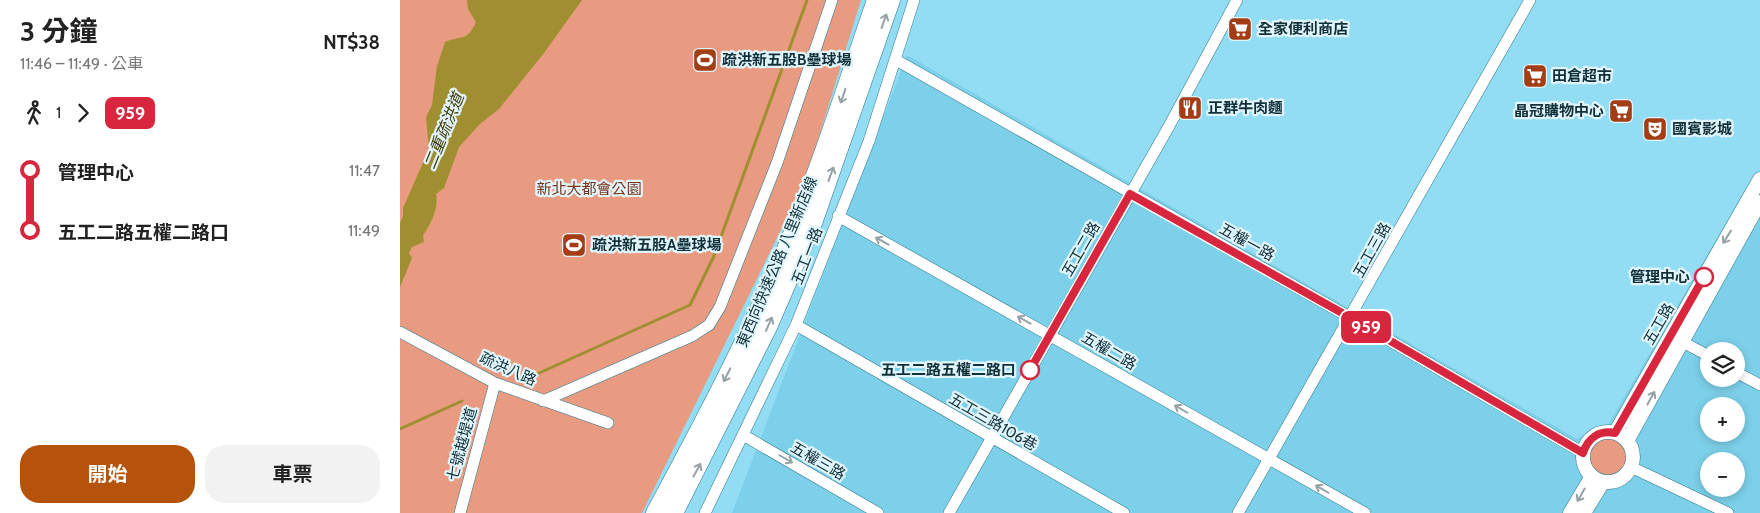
<!DOCTYPE html>
<html lang="zh-TW">
<head>
<meta charset="utf-8">
<style>
	body { margin:0; font-family:Cabin,"Noto Sans TC",sans-serif; background:#f2f2f2; color:#222; height:100vh; display:flex; flex-direction:column; font-size:19px; white-space:nowrap }
	* { box-sizing:border-box; margin:0 }
	p { font-size:16px; color:#767676 }
	.icon { flex:none; width:28px; height:28px; fill:none; stroke:currentColor; stroke-width:2; stroke-linecap:round; stroke-linejoin:round }
	.map { position:relative; flex:1; overflow:hidden }
	.sheet { display:flex; flex-direction:column; background:#fff; width:400px }
	.sheet>* { flex:none }
	.badge { padding:0 10px; border-radius:8px; font-size:18px; line-height:32px }
	.tools { position:absolute; left:1300px; top:342px; display:grid; gap:10px }
	.tools a { display:grid; place-items:center; width:45px; height:45px; border-radius:50%; background:#fff; box-shadow:0 2px 8px #0003; font-size:25px }
	.map>.badge { position:absolute; translate:-50% -50%; box-shadow:0 0 0 2px #fff }
	.legs { display:flex; align-items:center; gap:8px; height:55px; padding:0 20px; font-size:16px }
	.legs p { margin-inline-start:auto }
	.overview { display:flex; align-items:center; justify-content:space-between; height:85px; padding:0 20px }
	h1 { font-size:28px; font-weight:700; line-height:38px }
	.button { display:flex; gap:10px; margin-top:auto; padding:10px 20px }
	.button a { flex:1; height:58px; border-radius:20px; background:#b45309; color:#fff; font-size:20px; font-weight:700; line-height:58px; text-align:center }
	.button a+a { background:#f2f2f2; color:#222 }
	ul { padding:0 20px; list-style:none }
	li { display:flex; align-items:center; gap:18px; height:60px; font-size:19px }
	li i { display:grid; place-items:center; width:8px; height:100%; margin:0 6px; background:currentColor }
	li i::after { content:''; width:12px; height:12px; margin:-6px; border:4px solid; border-radius:50%; background:#fff }
	li p { margin-inline-start:auto }
	li:first-child i { background:linear-gradient(#0000 50%,currentColor 0) }
	li:last-child i { background:linear-gradient(currentColor 50%,#0000 0) }
	main { display:flex; flex:1; min-height:0 }
	.map>svg:first-child { display:block }
</style>
</head>
<body>
<main>
<section class="sheet">
<div class="overview"><div><h1>3 分鐘</h1><p>11:46 – 11:49 · 公車</p></div><b>NT$38</b></div>
<div class="legs"><svg class="icon" aria-label="walk" viewBox="0 0 24 24"><circle cx="13" cy="4" r="2"/><path d="M13 8l-2 6 4 7M11 14l-3 7M7 12l3-4h3l4 4"/></svg>1<svg class="icon" aria-label="forward" viewBox="0 0 24 24"><path d="M9 5l7 7-7 7"/></svg><b class="badge" style="background:#d7263d;color:#fff">959</b></div>
<ul>
<li><i style="color:#d7263d"></i><b>管理中心</b><p>11:47</p></li>
<li><i style="color:#d7263d"></i><b>五工二路五權二路口</b><p>11:49</p></li>
</ul>
<div class="button"><a>開始</a><a>車票</a></div>
</section>
<div class="map">
<svg width="1360" height="513" viewBox="0 0 1360 513">
	<rect width="100%" height="100%" fill="#93ddf4"/>
	<path fill="#7cd0e9" fill-rule="evenodd" d="M 507,55 L 1177,439 L 1195,426 L 1208,425 L 1342,195 L 1360,215 L 1360,513 L 332,513 ZM 1309,351 L 1336,351 L 1336,379 L 1309,379 ZM 1309,406 L 1336,406 L 1336,434 L 1309,434 ZM 1309,461 L 1336,461 L 1336,489 L 1309,489 Z"/>
	<path fill="#e89b81" d="M 0,0 L 461,0 L 406,179 L 242,513 L 0,513 Z
		M1190 457a18 18 0 1 1 36 0a18 18 0 1 1-36 0Z"/>
	<path fill="#a08f30" d="M 67,0 L 182,0 L 144,53 L 99,109 L 80,124 L 59,147 L 44,188 L 36,194 C 39,207 31,225 23,235 L 24,242 L 12,247 L 9,253 L 12,258 L 0,287 L 0,223 L 3,216 L 3,208 L 29,149 L 26,117 L 32,105 L 37,66 L 45,42 C 62,35 67,42 76,22 L 68,9 Z"/>
	<g fill="none" stroke-linecap="round" stroke-linejoin="round">
		<path stroke="#a08f30" stroke-width="3" d="M 137,374 L 290,305 L 314,256 L 407,0
			M 0,429 L 62,401"/>
		<defs>
			<path id="minor" d="M 496,60 L 951,318 L 1183,453
				M 438,216 L 965,513
				M 396,325 L 724,513
				M 0,332 L 95,383 L 208,423
				M 1275,338 L 1309,356
				M 1336,372 L 1360,385
				M 143,401 L 292,336 L 309,325 L 320,307 L 377,163 L 432,0
				M 343,435 L 478,513
				M 1231,467 L 1328,513
				M 60,513 L 95,383
				M 305,513 L 396,325 L 469,141 L 514,0
				M 549,513 L 768,128 L 837,0
				M 838,513 L 1130,0"/>
			<path id="tertiary" d="M1183 457a25 25 0 1 1 50 0a25 25 0 1 1-50 0Z
				M 1215,433 L 1360,179
				M 1227,441 L 1360,202
				M 1170,513 L 1192,476
				M 1184,513 L 1203,482"/>
			<path id="trunk" d="M 255,513 C 303,424 350,335 389,242 C 422,163 448,81 476,0
				M 274,513 L 368,327 L 413,223 L 491,0"/>
		</defs>
		<use href="#minor" stroke="#2a778c" stroke-width="12"/>
		<use href="#tertiary" stroke="#2a778c" stroke-width="15"/>
		<use href="#trunk" stroke="#2a778c" stroke-width="19"/>
		<use href="#minor" stroke="#fff" stroke-width="11"/>
		<use href="#tertiary" stroke="#fff" stroke-width="14"/>
		<use href="#trunk" stroke="#fff" stroke-width="18"/>
	</g>
	<defs><path id="oneway-shaft" d="M-6 0H5M1.5-3L5.5 0L1.5 3" fill="none" stroke-width="1.6" stroke-linecap="round" stroke-linejoin="round" transform="scale(1.25)"/></defs>
	<g stroke="#94a2a6">
		<use href="#oneway-shaft" transform="translate(484 21) rotate(-71)"/>
		<use href="#oneway-shaft" transform="translate(443 96) rotate(109)"/>
		<use href="#oneway-shaft" transform="translate(431 174) rotate(-70)"/>
		<use href="#oneway-shaft" transform="translate(1327 237) rotate(122)"/>
		<use href="#oneway-shaft" transform="translate(482 241) rotate(-151)"/>
		<use href="#oneway-shaft" transform="translate(624 320) rotate(-151)"/>
		<use href="#oneway-shaft" transform="translate(369 324) rotate(-66)"/>
		<use href="#oneway-shaft" transform="translate(327 375) rotate(117)"/>
		<use href="#oneway-shaft" transform="translate(1251 398) rotate(-61)"/>
		<use href="#oneway-shaft" transform="translate(781 409) rotate(-150)"/>
		<use href="#oneway-shaft" transform="translate(386 459) rotate(30)"/>
		<use href="#oneway-shaft" transform="translate(297 470) rotate(-62)"/>
		<use href="#oneway-shaft" transform="translate(922 489) rotate(-150)"/>
		<use href="#oneway-shaft" transform="translate(1181 495) rotate(120)"/>
	</g>
	<g fill="none" stroke-linecap="round" stroke-linejoin="round">
		<defs>
			<path id="line-1" d="M 630,370 L 730,194 L 951,318 L 1183,453 C 1188,438 1199,430 1215,433 L 1304,277"/>
		</defs>
		<use href="#line-1" stroke="#fff" stroke-width="11"/>
		<use href="#line-1" stroke="#d7263d" stroke-width="8"/>
	</g>
	<defs>
		<symbol id="supermarket-square" viewBox="-11 -11 22 22"><rect x="-9" y="-9" width="18" height="18" rx="4" fill="#a33d15" stroke="#e0f5fc"/><path d="M-6-5.5h2.5l.6 2H6L4.5 2H-2.5L-4.4-4H-6ZM-1.5 3.2a1.3 1.3 0 1 0 .1 0ZM3 3.2a1.3 1.3 0 1 0 .1 0Z" fill="#fff"/></symbol>
		<symbol id="stadium-square" viewBox="-11 -11 22 22"><rect x="-9" y="-9" width="18" height="18" rx="4" fill="#a33d15" stroke="#e0f5fc"/><path d="M0-5a6.5 5 0 1 0 0 10a6.5 5 0 1 0 0-10ZM-3.5-1.8h7v3.6h-7Z" fill="#fff"/></symbol>
		<symbol id="restaurant-square" viewBox="-11 -11 22 22"><rect x="-9" y="-9" width="18" height="18" rx="4" fill="#a33d15" stroke="#e0f5fc"/><path d="M-5-6h1v4h1v-4h1v4h1v-4h1v5L-1.5 .5V6h-2V.5L-5-1ZM5-6V6H3V1.5H1.5Q1.5-4 5-6Z" fill="#fff"/></symbol>
		<symbol id="theatre-square" viewBox="-11 -11 22 22"><rect x="-9" y="-9" width="18" height="18" rx="4" fill="#a33d15" stroke="#e0f5fc"/><path d="M-5-5.5Q0-4 5-5.5V0Q5 5 0 6Q-5 5-5 0ZM-3.3-2.5H-1v1.5H-3.3ZM1-2.5H3.3v1.5H1ZM-2.8 1Q0 5.5 2.8 1Z" fill="#fff"/></symbol>
	</defs>
	<g fill-rule="evenodd">
		<use href="#supermarket-square" x="826" y="15" width="28" height="28"/>
		<use href="#stadium-square" x="291" y="46" width="28" height="28"/>
		<use href="#supermarket-square" x="1121" y="62" width="28" height="28"/>
		<use href="#restaurant-square" x="776" y="94" width="28" height="28"/>
		<use href="#supermarket-square" x="1207" y="97" width="28" height="28"/>
		<use href="#theatre-square" x="1241" y="115" width="28" height="28"/>
		<use href="#stadium-square" x="160" y="231" width="28" height="28"/>
	</g>
	<g fill="#fff" stroke="#d7263d" stroke-width="2.5">
		<circle cx="1304" cy="277" r="9"/>
		<circle cx="630" cy="370" r="9"/>
	</g>
	<g text-anchor="middle" dominant-baseline="central" stroke-width="4.5" stroke-linejoin="round" paint-order="stroke">
		<g font-size="15" font-weight="bold" fill="#113039" stroke="#e0f5fc" text-anchor="start">
			<text x="858" y="29">全家便利商店</text>
			<text x="322" y="60">疏洪新五股B壘球場</text>
			<text x="1152" y="76">田倉超市</text>
			<text x="808" y="108">正群牛肉麵</text>
			<text x="1204" y="111" text-anchor="end">晶冠購物中心</text>
			<text x="1272" y="129">國賓影城</text>
			<text x="192" y="245">疏洪新五股A壘球場</text>
		</g>
		<g font-size="15" fill="#7a341b" stroke="#e0f5fc">
			<text x="189" y="189">新北大都會公園</text>
		</g>
		<g font-size="15" fill="#113039" stroke="#e0f5fc">
			<text transform="translate(847 242) rotate(29)">五權一路</text>
			<text transform="translate(681 249) rotate(-60)">五工二路</text>
			<text transform="translate(972 250) rotate(-61)">五工三路</text>
			<text transform="translate(407 256) rotate(-69)">五工一路</text>
			<text transform="translate(377 262) rotate(-67)">東西向快速公路 八里新店線</text>
			<text transform="translate(1259 324) rotate(-60)">五工路</text>
			<text transform="translate(709 351) rotate(30)">五權二路</text>
			<text transform="translate(108 369) rotate(24)">疏洪八路</text>
			<text transform="translate(593 422) rotate(30)">五工三路106巷</text>
			<text transform="translate(62 444) rotate(-75)">七號越堤道</text>
			<text transform="translate(418 461) rotate(30)">五權三路</text>
		</g>
		<g font-size="15" font-weight="bold" fill="#113039" stroke="#e0f5fc" text-anchor="end">
			<text x="1290" y="277">管理中心</text>
			<text x="616" y="370">五工二路五權二路口</text>
		</g>
		<g font-size="16" font-style="italic" fill="#443b05" stroke="#e0f5fc">
			<text transform="translate(44 131) rotate(-68)">二重疏洪道</text>
		</g>
	</g>
</svg>
<div class="tools">
<a><svg class="icon" aria-label="layers" viewBox="0 0 24 24"><path d="M12 4l9 5-9 5-9-5zM3 14l9 5 9-5"/></svg></a>
<a>+</a>
<a>−</a>
</div>
<b class="badge" style="left:966px;top:327px;background:#d7263d;color:#fff">959</b>
</div>
</main>
</body>
</html>
